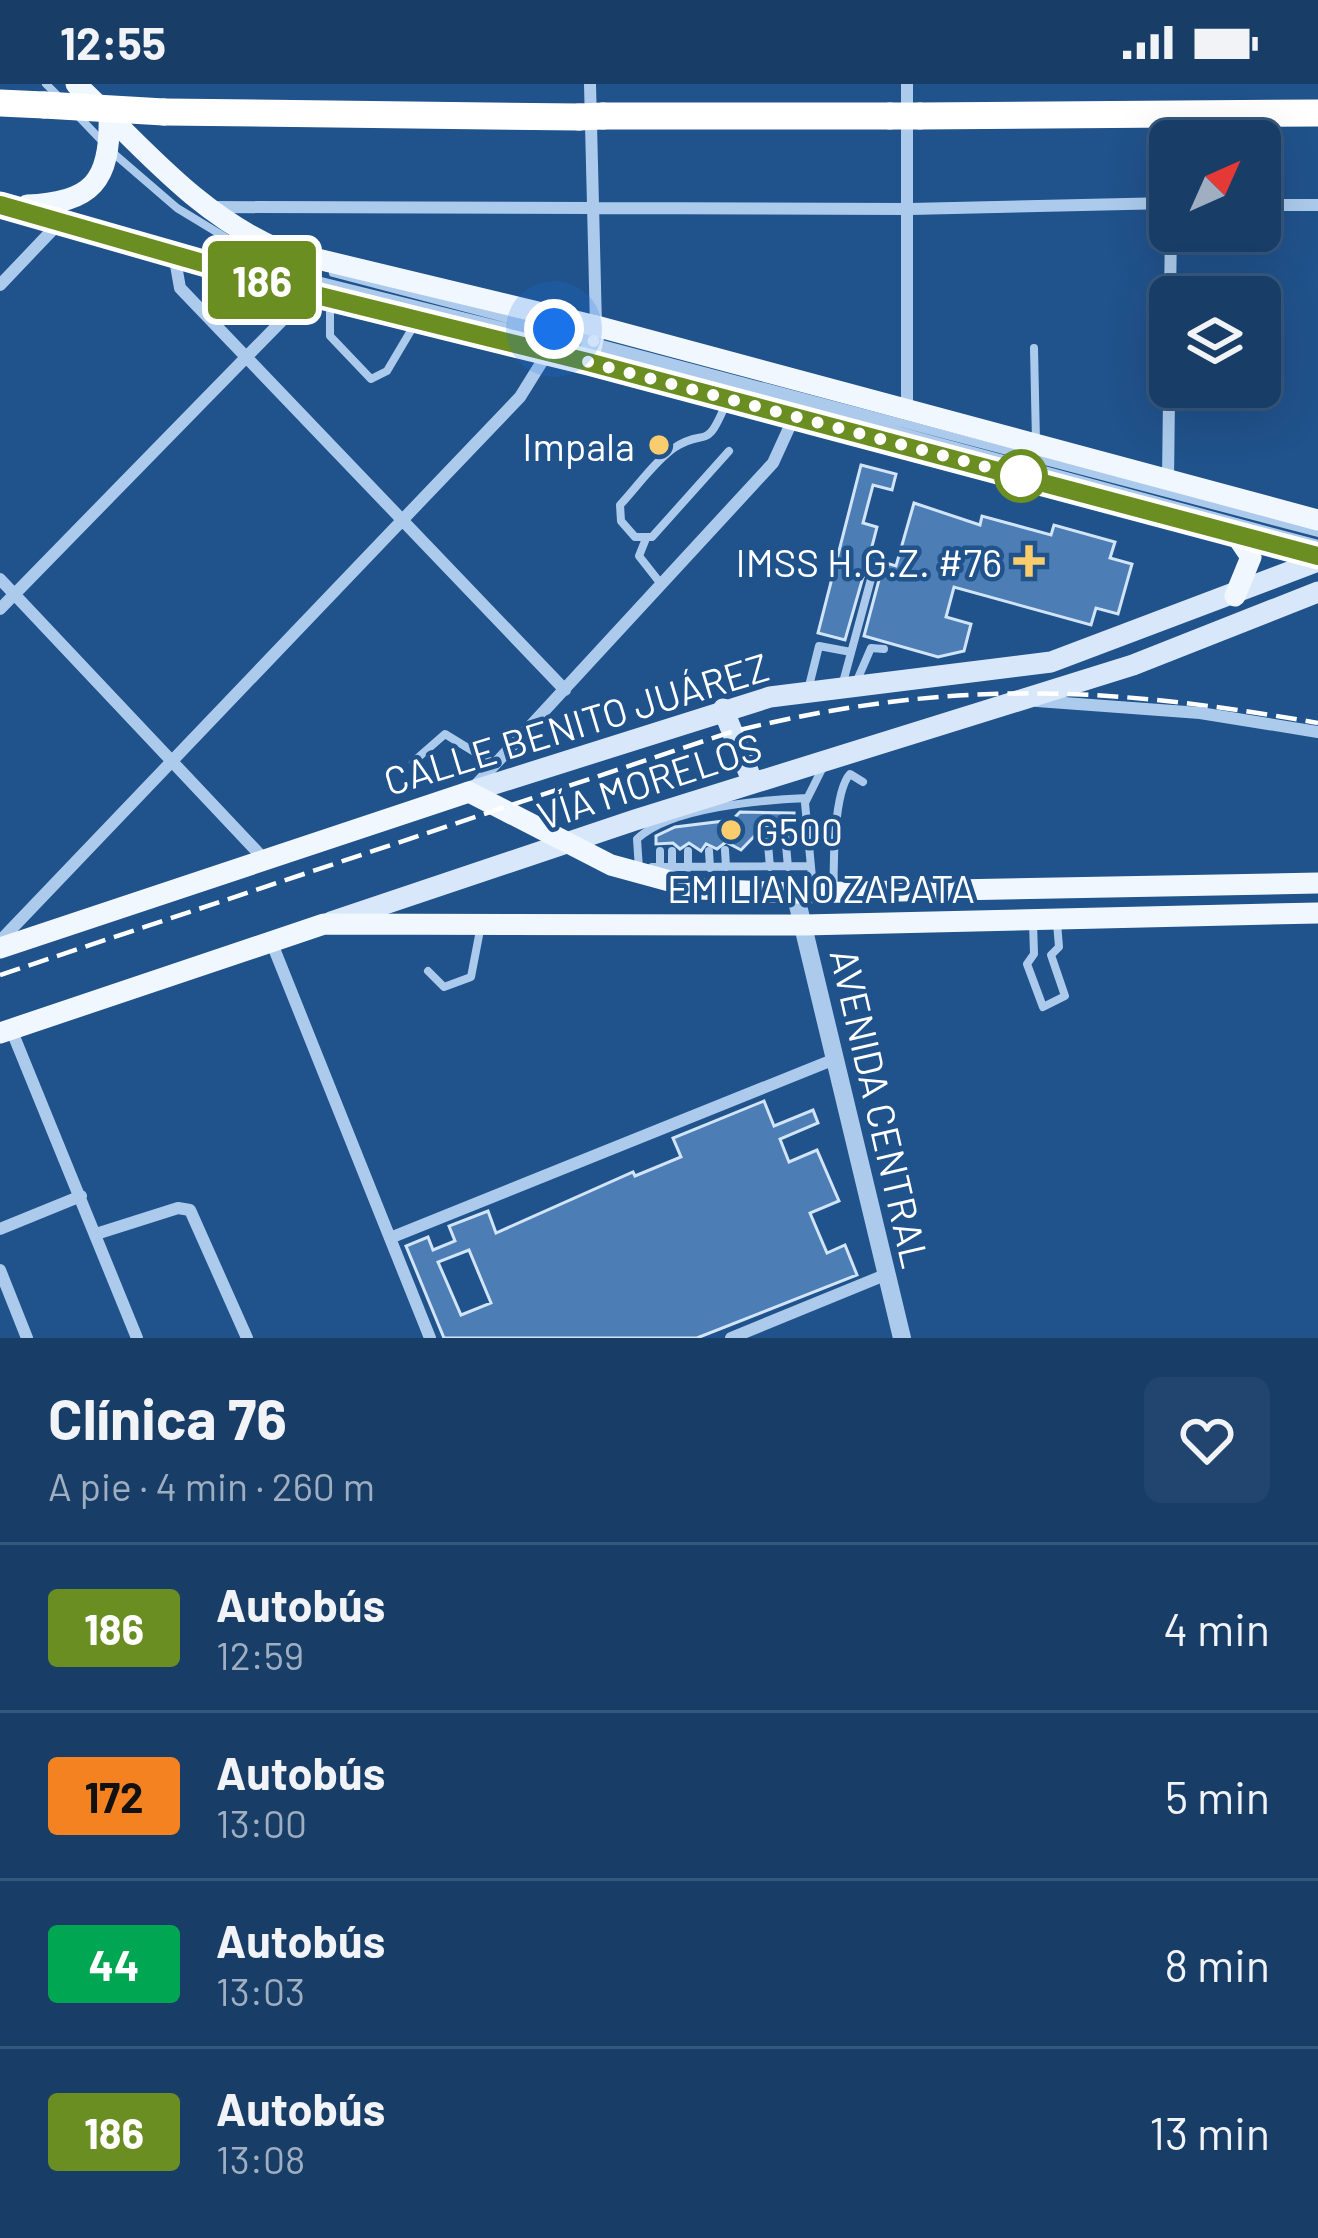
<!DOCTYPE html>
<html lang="es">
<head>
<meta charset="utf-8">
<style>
	body { margin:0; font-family:Barlow,sans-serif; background:#21456e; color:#f1f3f6; height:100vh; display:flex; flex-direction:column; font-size:45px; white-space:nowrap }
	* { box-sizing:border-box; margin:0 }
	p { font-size:39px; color:#9faec0 }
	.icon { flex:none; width:66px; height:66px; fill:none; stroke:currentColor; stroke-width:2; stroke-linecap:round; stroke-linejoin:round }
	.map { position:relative; height:1254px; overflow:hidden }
	.panel { display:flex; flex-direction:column; background:#183e68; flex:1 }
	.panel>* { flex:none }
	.badge { padding:0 24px; border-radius:9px; font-size:42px; line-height:78px }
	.needle { width:78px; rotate:45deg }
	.fabs { position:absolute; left:1149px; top:36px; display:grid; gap:24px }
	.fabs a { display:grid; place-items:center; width:132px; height:132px; border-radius:18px; background:#183e68; box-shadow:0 12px 48px #0002,0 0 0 3px #36577c; font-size:60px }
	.you { position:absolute; width:60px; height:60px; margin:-30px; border:9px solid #fff; border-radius:50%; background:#1a73e8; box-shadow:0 0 0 18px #1a73e833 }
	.map>.badge { position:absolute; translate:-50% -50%; box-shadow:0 0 0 6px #fff }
	.round { display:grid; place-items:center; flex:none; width:126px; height:126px; border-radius:18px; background:#21456e }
	.overview { display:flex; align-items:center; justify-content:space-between; height:204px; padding:0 48px }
	h1 { font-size:57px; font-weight:700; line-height:90px }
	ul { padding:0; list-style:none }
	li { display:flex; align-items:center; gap:36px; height:168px; padding:0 48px; border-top:3px solid #36577c }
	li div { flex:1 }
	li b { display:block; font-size:45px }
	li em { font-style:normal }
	li .badge { min-width:132px; font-weight:700; text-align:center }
	.status { display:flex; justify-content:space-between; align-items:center; height:84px; padding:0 60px; background:#183e68; direction:ltr }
	.status svg { height:33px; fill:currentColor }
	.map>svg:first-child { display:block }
</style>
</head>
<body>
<div class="status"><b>12:55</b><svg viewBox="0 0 49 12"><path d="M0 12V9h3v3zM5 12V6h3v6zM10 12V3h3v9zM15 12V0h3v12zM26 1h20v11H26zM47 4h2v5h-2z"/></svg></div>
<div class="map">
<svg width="1318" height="1254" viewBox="0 0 1318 1254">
	<rect width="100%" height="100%" fill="#20528b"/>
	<path fill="#4c7eb5" stroke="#d1e4f8" stroke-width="3" fill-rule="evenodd" d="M 861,381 L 896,390 L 892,406 L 873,401 L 863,439 L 877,443 L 869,474 L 896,482 L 914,419 L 980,441 L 982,432 L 1051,451 L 1054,441 L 1115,458 L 1110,474 L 1132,480 L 1118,530 L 1096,524 L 1091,541 L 954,503 L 946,533 L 971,540 L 964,567 L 938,573 L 864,552 L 879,496 L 870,487 L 863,493 L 845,556 L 818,549 Z
		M 740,728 L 794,729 L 794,751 L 787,742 L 775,750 L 765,741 L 741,766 L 726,758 L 717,765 L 706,760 L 701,767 L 689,759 L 680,765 L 673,759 L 656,760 L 656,752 L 675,743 L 732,736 Z
		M 764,1017 L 774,1042 L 813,1026 L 818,1039 L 780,1055 L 789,1078 L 817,1066 L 839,1117 L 810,1129 L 827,1169 L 845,1161 L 857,1191 L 697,1254 L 444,1254 L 406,1162 L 428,1153 L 433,1166 L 455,1157 L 449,1142 L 488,1127 L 496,1149 L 633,1088 L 635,1092 L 681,1073 L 673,1054 ZM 469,1166 L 491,1219 L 461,1231 L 438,1178 Z"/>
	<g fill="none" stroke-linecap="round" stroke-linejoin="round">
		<path stroke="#accbec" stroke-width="8" d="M 46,0 L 60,14
			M 79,33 L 102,57
			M 112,68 L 177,124 L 261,175 L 264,183 L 592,264 L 1318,460
			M 333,189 L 1318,449
			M 330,217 L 330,252 L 371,295 L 387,287 L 416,238
			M 1034,264 L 1036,358
			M 727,317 C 705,371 707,342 674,364 C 654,378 637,403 620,421 L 621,437 L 635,453 L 652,453 L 729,367
			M 645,457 L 639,472 L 661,500
			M 855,601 L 871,564 L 884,565
			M 842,602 L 871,495
			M 808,606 L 819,562 L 851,568
			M 413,678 L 445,650 L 494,680
			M 767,749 L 770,783
			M 785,750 L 788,783
			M 725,766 L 726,783
			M 672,767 L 672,784
			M 709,767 L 710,784
			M 652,783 L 810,782
			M 660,784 L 660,767
			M 688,784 L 688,767
			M 639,785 L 637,755 C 670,723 762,716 807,714
			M 813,804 L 805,719 L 824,681
			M 834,807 C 833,781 834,707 850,690 L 863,698
			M 1033,838 L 1034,870 L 1027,880 L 1043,923 L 1065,912 L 1051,871 L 1059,863 L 1057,839
			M 428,887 L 444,903 L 471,893 L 481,841"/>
		<path stroke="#accbec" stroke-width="12" d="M 590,0 L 596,242
			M 1260,121 L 1318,121
			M 211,123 L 910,125 L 1170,119
			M 174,170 L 180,204 L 565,606
			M 0,201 L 61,137
			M 1170,213 L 1171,147
			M 907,326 L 907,0
			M 1168,396 L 1170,231
			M 0,495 L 265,776
			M 0,525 L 309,209
			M 1037,617 L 1200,629 L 1318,648
			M 475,702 L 773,379 L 794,333
			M 0,857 L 520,313 L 548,268 L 558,233
			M 271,857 L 430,1254
			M 11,945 L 137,1254
			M 0,1145 L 81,1112
			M 96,1150 L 178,1124 L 190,1126 L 247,1254
			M 390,1154 L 835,975
			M 0,1186 L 27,1254
			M 731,1254 L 885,1191"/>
		<path stroke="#accbec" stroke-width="18" d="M 795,809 L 902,1254"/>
		<path stroke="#d8e7f9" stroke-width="21" d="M 588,278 L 596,242
			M 723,625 L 753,699
			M 469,708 L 770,613 L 1051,578 L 1318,477
			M 331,838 L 635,736 L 1133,581 L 1318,508"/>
		<path stroke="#f1f7fe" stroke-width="21" d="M 76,0 C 141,61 196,130 280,166 L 596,242 L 1318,436
			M 0,121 L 309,209 L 588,278 L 1318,472
			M 27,121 C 92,119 111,97 109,32
			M 1234,448 L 1251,473 L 1235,512
			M 0,864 L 469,708 L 611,781 L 699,805 L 795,809 L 1318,799
			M 0,949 L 324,840 L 804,841 L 1318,829"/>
		<path stroke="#fff" stroke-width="27" d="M 0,19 L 44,21
			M 164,28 L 579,33
			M 603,32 L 890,32
			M 920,32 L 1318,29"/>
		<path stroke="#fff" stroke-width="4.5" stroke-dasharray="21 9" stroke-linecap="butt" d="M 0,891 L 731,648 C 945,595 1103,601 1318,639"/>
		<path stroke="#fff" stroke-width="27" d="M 44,21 L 164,28
			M 890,32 L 920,32
			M 579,33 L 603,32"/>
	</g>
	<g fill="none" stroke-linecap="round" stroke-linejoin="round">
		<defs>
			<path id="line" d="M 0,121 L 308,209 L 588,278 L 1318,472"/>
		</defs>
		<use href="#line" stroke="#fff" stroke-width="27"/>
		<use href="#line" stroke="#6b8e23" stroke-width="18"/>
		<path stroke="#fff" stroke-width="12" stroke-dasharray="0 21.6" d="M 554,245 L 594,255 L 588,278 L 1021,392"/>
	</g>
	<g fill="#f9cd6d" stroke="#20528b" stroke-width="4.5">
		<circle cx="659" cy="361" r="12"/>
		<path d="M1023 459h12v12h12v12h-12v12h-12v-12h-12v-12h12z"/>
		<circle cx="731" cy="746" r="12"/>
	</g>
	<circle fill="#fff" stroke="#6b8e23" stroke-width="6" cx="1021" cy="392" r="24"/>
	<g text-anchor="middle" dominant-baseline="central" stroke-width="9" stroke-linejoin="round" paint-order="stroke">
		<g font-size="39" fill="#fff" stroke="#20528b" text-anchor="end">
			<text x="635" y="361">Impala</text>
			<text x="1002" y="477">IMSS H.G.Z. #76</text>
			<text x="755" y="746" text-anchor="start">G500</text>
		</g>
		<g font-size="39" fill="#fff" stroke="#20528b">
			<text transform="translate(576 639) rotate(-17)">CALLE BENITO JUÁREZ</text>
			<text transform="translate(649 696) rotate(-18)">VÍA MORELOS</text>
			<text x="821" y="803">EMILIANO ZAPATA</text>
			<text transform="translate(881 1024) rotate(77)">AVENIDA CENTRAL</text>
		</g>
	</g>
</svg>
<div class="fabs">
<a><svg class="needle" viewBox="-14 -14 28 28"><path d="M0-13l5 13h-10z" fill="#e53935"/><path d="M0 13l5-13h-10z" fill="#9faec0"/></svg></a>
<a><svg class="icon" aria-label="layers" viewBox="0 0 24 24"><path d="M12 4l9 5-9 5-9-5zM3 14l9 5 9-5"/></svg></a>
</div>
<div class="you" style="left:554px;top:245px"></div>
<b class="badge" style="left:262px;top:196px;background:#6b8e23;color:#fff">186</b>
</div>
<section class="panel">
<div class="overview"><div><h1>Clínica 76</h1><p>A pie · 4 min · 260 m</p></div><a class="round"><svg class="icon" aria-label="heart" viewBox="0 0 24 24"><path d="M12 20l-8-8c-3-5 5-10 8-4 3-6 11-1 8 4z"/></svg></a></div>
<ul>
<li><span class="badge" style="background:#6b8e23;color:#fff">186</span><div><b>Autobús</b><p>12:59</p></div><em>4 min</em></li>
<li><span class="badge" style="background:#f58220;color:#111">172</span><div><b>Autobús</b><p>13:00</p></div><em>5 min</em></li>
<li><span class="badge" style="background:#00a651;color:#fff">44</span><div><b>Autobús</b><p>13:03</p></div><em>8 min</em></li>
<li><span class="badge" style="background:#6b8e23;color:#fff">186</span><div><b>Autobús</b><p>13:08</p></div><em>13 min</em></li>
</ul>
</section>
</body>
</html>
